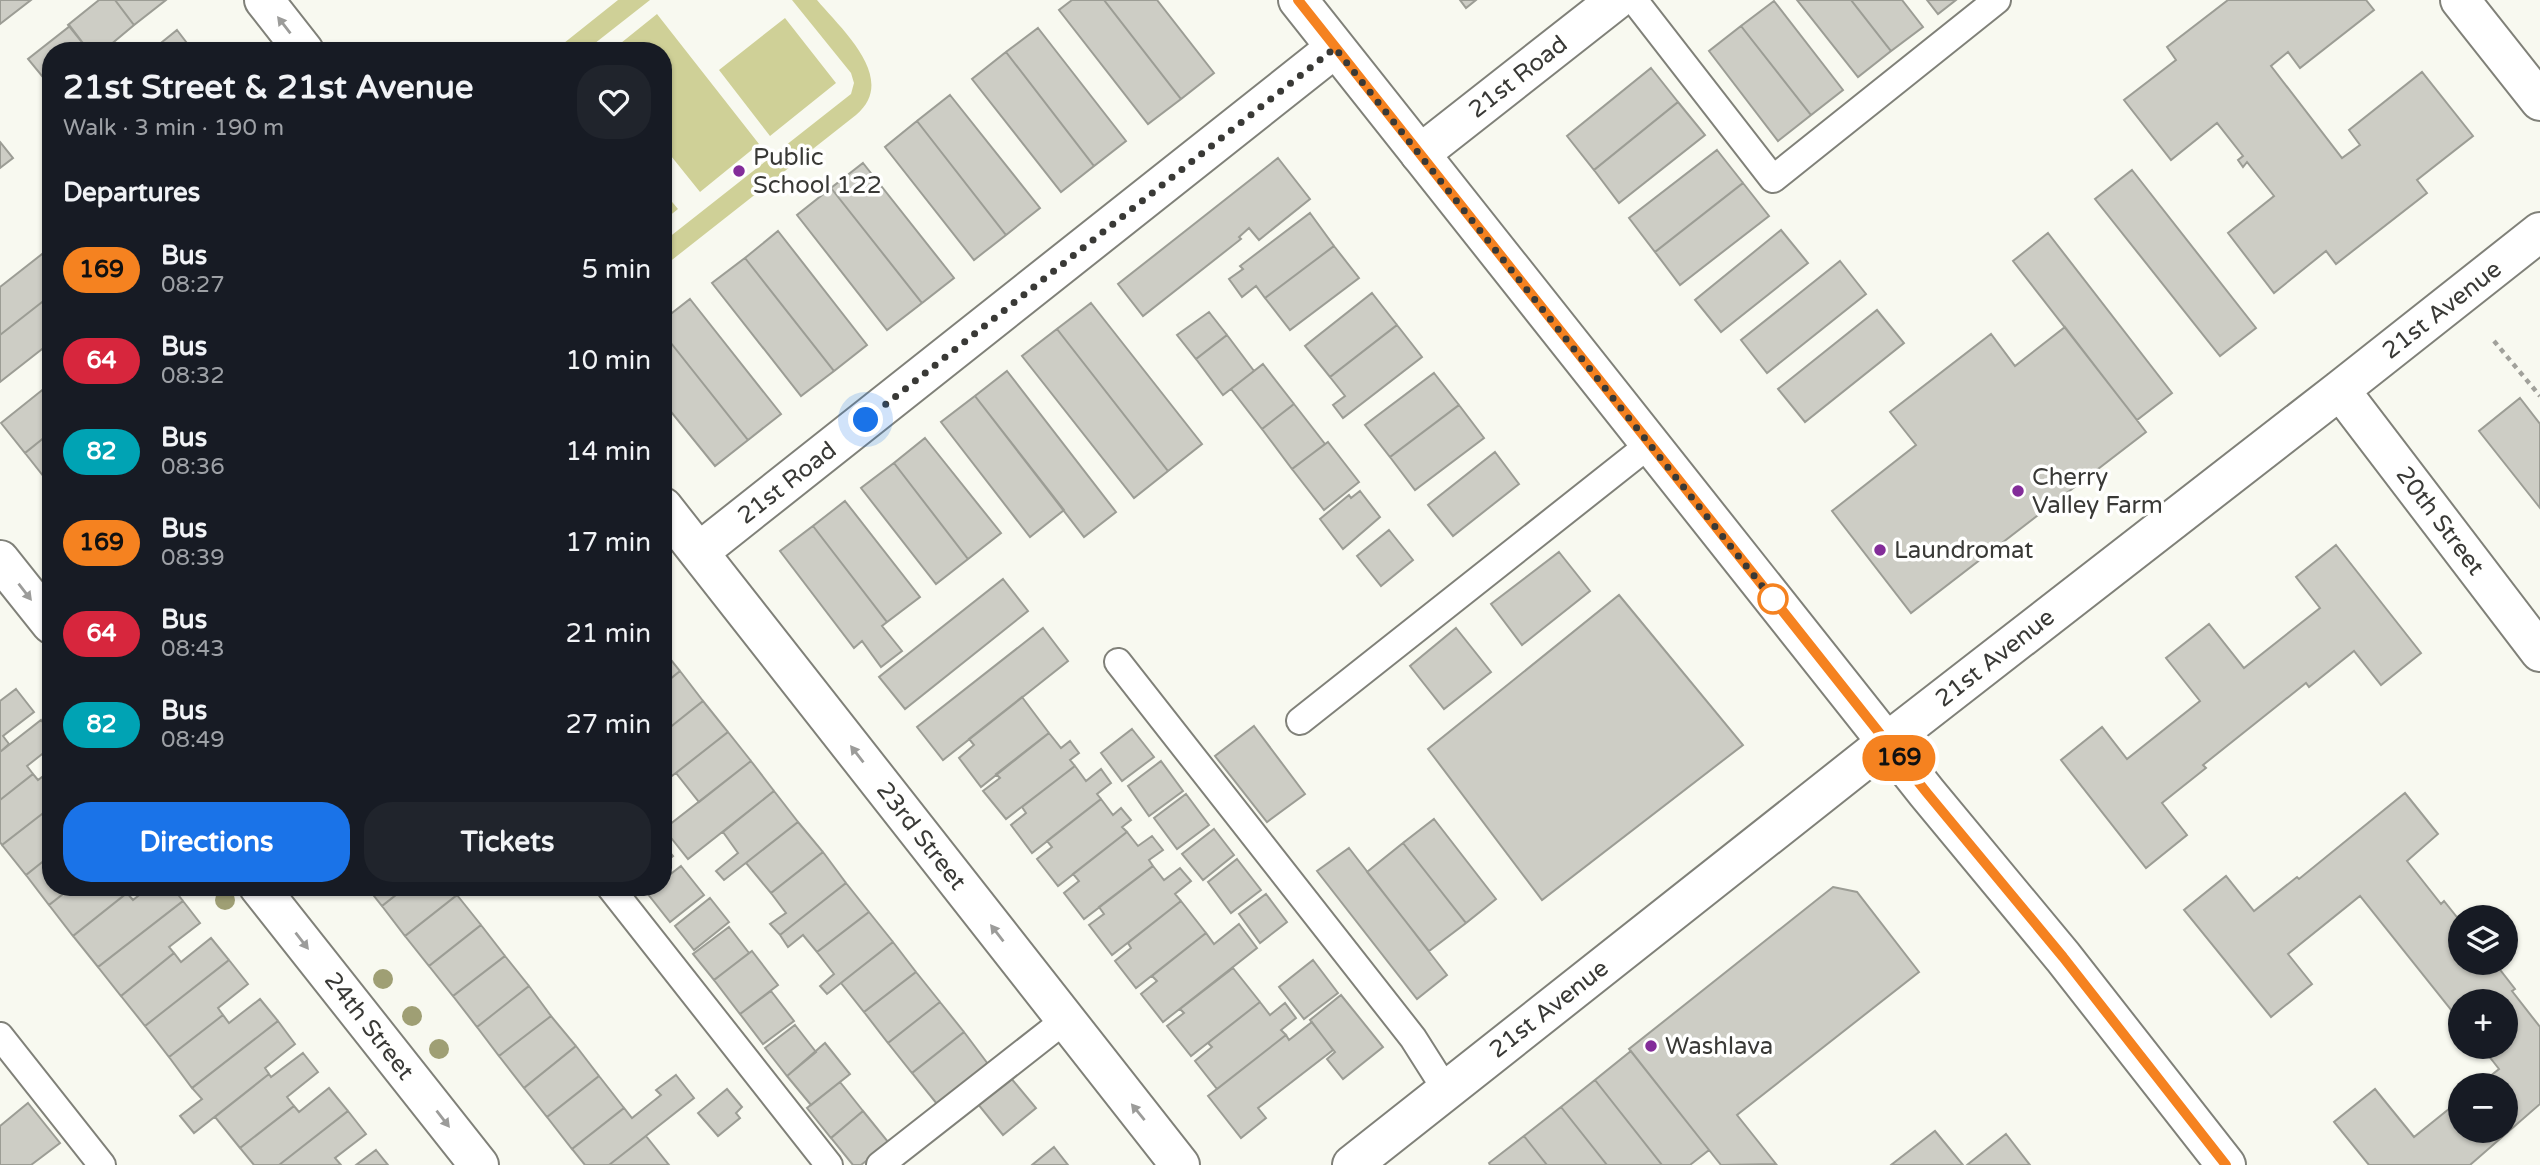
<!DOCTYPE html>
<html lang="en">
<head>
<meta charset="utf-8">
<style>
	body { margin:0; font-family:"Varela Round",sans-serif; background:#20242c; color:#f1f3f6; height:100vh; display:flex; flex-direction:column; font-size:26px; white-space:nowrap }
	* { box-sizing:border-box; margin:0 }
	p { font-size:23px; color:#9ea1a6 }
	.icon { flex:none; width:38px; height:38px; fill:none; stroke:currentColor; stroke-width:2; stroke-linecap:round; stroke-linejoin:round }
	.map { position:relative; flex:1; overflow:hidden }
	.details { position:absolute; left:42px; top:42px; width:630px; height:854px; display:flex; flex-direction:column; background:#171b24; border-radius:28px; box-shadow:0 2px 5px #0004 }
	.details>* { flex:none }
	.badge { padding:0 14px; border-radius:23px; font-size:24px; line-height:46px }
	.tools { position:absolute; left:2448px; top:905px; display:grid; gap:14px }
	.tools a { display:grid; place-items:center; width:70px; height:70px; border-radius:50%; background:#171b24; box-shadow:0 2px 5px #0004; font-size:35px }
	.you { position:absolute; width:35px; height:35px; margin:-18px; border:5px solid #fff; border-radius:50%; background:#1a73e8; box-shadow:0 0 0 10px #1a73e833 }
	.map>.badge { position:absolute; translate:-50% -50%; box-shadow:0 0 0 4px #fff }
	h2 { padding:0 21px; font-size:26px; line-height:63px }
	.round { display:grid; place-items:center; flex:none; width:74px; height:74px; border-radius:28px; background:#20242c }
	.overview { display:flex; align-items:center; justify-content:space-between; height:119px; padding:0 21px }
	h1 { font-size:33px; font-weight:700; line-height:52px }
	.action { display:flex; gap:14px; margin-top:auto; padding:14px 21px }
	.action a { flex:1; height:80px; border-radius:28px; background:#1a73e8; color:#fff; font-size:28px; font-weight:700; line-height:80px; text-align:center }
	.action a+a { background:#20242c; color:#f1f3f6 }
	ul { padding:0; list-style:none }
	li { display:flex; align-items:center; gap:21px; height:91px; padding:0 21px }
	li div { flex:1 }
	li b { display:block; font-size:26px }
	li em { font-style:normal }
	li .badge { min-width:77px; font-weight:700; text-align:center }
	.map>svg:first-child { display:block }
</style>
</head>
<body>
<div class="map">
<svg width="2540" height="1165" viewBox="0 0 2540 1165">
	<rect width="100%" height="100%" fill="#f8f9f0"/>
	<path fill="#cfd097" d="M 618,0 L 650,0 L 585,51 L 554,51 Z
		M 792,0 L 817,0 C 841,29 899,79 856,115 L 663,267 L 663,242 L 851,94 L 854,83 L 851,73 Z
		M 657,14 L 759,144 L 700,192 L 663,146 L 663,51 L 611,51 Z
		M 785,18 L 836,83 L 770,136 L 719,70 Z
		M 663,191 L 678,209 L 663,221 Z"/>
	<path fill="#cdcdc5" stroke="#9c9d95" stroke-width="2" d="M 0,0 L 31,0 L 0,24 Z
		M 99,0 L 115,0 L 134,25 L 103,51 L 89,51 L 68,25 Z
		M 115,0 L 166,0 L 134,25 Z
		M 1072,0 L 1104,0 L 1181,99 L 1148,124 L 1059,10 Z
		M 1104,0 L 1157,0 L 1214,73 L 1181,99 Z
		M 1460,0 L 1476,0 L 1466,8 Z
		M 1797,0 L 1851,0 L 1891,51 L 1858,77 Z
		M 1851,0 L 1902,0 L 1923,27 L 1891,51 Z
		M 1927,0 L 1956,0 L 1938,14 Z
		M 2228,0 L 2366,0 L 2374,10 L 2300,68 L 2288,52 L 2271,66 L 2342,158 L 2360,145 L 2349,130 L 2422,72 L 2473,136 L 2417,180 L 2427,193 L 2336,264 L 2326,251 L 2274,293 L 2228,233 L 2274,196 L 2247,162 L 2243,167 L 2238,160 L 2243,156 L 2217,123 L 2171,160 L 2124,100 L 2176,60 L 2167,47 Z
		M 1774,1 L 1843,90 L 1811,115 L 1741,26 Z
		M 70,26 L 89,51 L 51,51 L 51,87 L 28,59 Z
		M 1741,26 L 1811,115 L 1778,141 L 1709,51 Z
		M 1038,28 L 1126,141 L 1094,166 L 1006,52 Z
		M 177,30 L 193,51 L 151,51 Z
		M 1006,52 L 1094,166 L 1061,192 L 972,79 Z
		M 1651,68 L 1678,102 L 1594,170 L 1567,136 Z
		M 950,95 L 1040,208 L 1006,235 L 917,121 Z
		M 1678,102 L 1705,135 L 1619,203 L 1594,170 Z
		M 917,121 L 1006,235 L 974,260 L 885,147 Z
		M 0,142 L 13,158 L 0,168 Z
		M 1717,150 L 1743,183 L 1655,252 L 1629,218 Z
		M 1278,158 L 1310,199 L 1259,240 L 1249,228 L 1239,237 L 1241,239 L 1143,316 L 1118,284 Z
		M 863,163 L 954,278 L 922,303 L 831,188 Z
		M 2132,170 L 2256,328 L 2220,356 L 2095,199 Z
		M 1743,183 L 1769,216 L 1680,285 L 1655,252 Z
		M 831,188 L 922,303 L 887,330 L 797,215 Z
		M 1310,213 L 1334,246 L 1265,298 L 1256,286 L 1242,297 L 1229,279 L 1243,269 L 1240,266 Z
		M 1781,230 L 1808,263 L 1721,332 L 1695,300 Z
		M 778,231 L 867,345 L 834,371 L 745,258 Z
		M 2048,233 L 2172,393 L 2137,420 L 2013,261 Z
		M 1334,246 L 1359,278 L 1290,330 L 1265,298 Z
		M 51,247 L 51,295 L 0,335 L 0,287 Z
		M 745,258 L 834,371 L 801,396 L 712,283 Z
		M 1840,261 L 1866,294 L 1767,373 L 1741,340 Z
		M 1372,293 L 1397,325 L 1330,377 L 1305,346 Z
		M 51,295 L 51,342 L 0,382 L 0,335 Z
		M 690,299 L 781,414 L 748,440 L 663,333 L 663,320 Z
		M 1091,303 L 1202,444 L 1168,471 L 1057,329 Z
		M 1877,310 L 1904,343 L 1805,422 L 1778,389 Z
		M 1209,312 L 1227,335 L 1196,359 L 1177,335 Z
		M 1397,325 L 1422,357 L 1343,418 L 1333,405 L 1345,396 L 1330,377 Z
		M 2065,327 L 2146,432 L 1911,613 L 1832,511 L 1916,445 L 1890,412 L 1991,334 L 2015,366 Z
		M 1057,329 L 1168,471 L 1134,498 L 1022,356 Z
		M 663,333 L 748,440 L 715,466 L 663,402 Z
		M 1227,335 L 1254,371 L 1223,395 L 1196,359 Z
		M 1263,364 L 1294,404 L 1262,429 L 1231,389 Z
		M 1007,371 L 1116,512 L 1084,537 L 975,396 Z
		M 1434,373 L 1459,405 L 1390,457 L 1365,425 Z
		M 51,383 L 51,432 L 25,453 L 1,423 Z
		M 975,396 L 1064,510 L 1030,537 L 941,422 Z
		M 2520,398 L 2540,424 L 2540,508 L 2479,431 Z
		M 1294,404 L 1325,444 L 1292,469 L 1262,429 Z
		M 1459,405 L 1484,438 L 1415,490 L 1390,457 Z
		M 51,432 L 51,479 L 48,482 L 25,453 Z
		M 925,438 L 1001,533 L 968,559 L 894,463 Z
		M 1328,442 L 1359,482 L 1324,510 L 1292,469 Z
		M 1495,452 L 1519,484 L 1453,536 L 1428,505 Z
		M 894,463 L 968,559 L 936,584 L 861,488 Z
		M 1360,491 L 1380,517 L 1343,549 L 1320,519 L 1349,495 L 1351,498 Z
		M 845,501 L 920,597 L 887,622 L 813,526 Z
		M 813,526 L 887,622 L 882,626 L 902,651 L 881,667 L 862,641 L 854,648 L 780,551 Z
		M 1389,530 L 1413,560 L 1381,586 L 1357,556 Z
		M 2336,545 L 2421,653 L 2381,685 L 2354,651 L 2309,687 L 2306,683 L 2203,765 L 2206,768 L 2162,803 L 2187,835 L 2146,868 L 2061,760 L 2102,727 L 2127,759 L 2200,701 L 2166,658 L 2209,624 L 2244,668 L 2320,608 L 2296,577 Z
		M 1559,552 L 1590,591 L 1522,645 L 1491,604 Z
		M 1003,579 L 1028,611 L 905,709 L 879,677 Z
		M 1619,595 L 1743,745 L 1542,900 L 1428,749 Z
		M 1043,628 L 1068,661 L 943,760 L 917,727 Z
		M 1456,628 L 1491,672 L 1444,709 L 1410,666 Z
		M 663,650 L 680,671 L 663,685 Z
		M 680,671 L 703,701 L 663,733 L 663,685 Z
		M 16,689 L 34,712 L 3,736 L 9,744 L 0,752 L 0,701 Z
		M 1022,697 L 1049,733 L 981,787 L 959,758 L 974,745 L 969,739 Z
		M 703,701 L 728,732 L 663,783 L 663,733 Z
		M 41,720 L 51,733 L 51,747 L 27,766 L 33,774 L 0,800 L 0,752 Z
		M 1254,726 L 1305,794 L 1267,822 L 1215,756 Z
		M 1132,729 L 1154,757 L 1122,781 L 1101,753 Z
		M 728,732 L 751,761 L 699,802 L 676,773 Z
		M 1049,733 L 1061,748 L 1070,741 L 1079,753 L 1070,760 L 1075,766 L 1006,819 L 983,791 L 1000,778 L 996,774 Z
		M 751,761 L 774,791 L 688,859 L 664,829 Z
		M 1161,761 L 1183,791 L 1149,816 L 1128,786 Z
		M 1075,766 L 1086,781 L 1101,769 L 1111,783 L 1097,794 L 1101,799 L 1032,853 L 1011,825 L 1026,813 L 1022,807 Z
		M 51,770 L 51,807 L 2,845 L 0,842 L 0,800 L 33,774 L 38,780 Z
		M 774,791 L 798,822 L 724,880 L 716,871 L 738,853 L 723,832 Z
		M 2405,793 L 2438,834 L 2407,861 L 2441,904 L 2444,901 L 2460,921 L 2460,962 L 2494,962 L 2515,989 L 2512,991 L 2540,1027 L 2540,1104 L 2470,1165 L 2369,1165 L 2334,1122 L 2375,1089 L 2414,1137 L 2460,1100 L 2460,1130 L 2506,1130 L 2506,1085 L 2479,1085 L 2499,1069 L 2481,1046 L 2506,1046 L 2506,1001 L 2460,1001 L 2460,1021 L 2360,896 L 2288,954 L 2312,984 L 2271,1017 L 2184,910 L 2226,876 L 2254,911 L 2297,877 L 2299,879 Z
		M 1186,794 L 1209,825 L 1177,849 L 1154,818 Z
		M 1101,799 L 1113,815 L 1121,808 L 1131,820 L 1122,827 L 1127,832 L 1058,886 L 1037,859 L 1052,847 L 1047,841 Z
		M 51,807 L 51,855 L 26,875 L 2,845 Z
		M 1434,819 L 1496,899 L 1466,923 L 1403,843 Z
		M 798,822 L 823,852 L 771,893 L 746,863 Z
		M 1214,829 L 1234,855 L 1203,880 L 1182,854 Z
		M 1127,832 L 1138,846 L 1152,836 L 1163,850 L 1149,860 L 1153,866 L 1084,919 L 1064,893 L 1079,881 L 1073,874 Z
		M 1403,843 L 1466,923 L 1429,951 L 1367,872 Z
		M 663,844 L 673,856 L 663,864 Z
		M 1349,848 L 1447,975 L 1417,999 L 1317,871 Z
		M 823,852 L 846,883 L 780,935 L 770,924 L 786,913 L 771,893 Z
		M 51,855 L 51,887 L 72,887 L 49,905 L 26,875 Z
		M 1237,859 L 1261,890 L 1231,913 L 1208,882 Z
		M 681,866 L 704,895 L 670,922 L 647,893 L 654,887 L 663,887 L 663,880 Z
		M 1153,866 L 1164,880 L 1180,868 L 1191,881 L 1175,894 L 1181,901 L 1112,955 L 1089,925 L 1104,914 L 1099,907 Z
		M 846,883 L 869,912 L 817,952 L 803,935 L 788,947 L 780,935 Z
		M 72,887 L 123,887 L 127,893 L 73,936 L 49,905 Z
		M 149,887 L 172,887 L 183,901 L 98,967 L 73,936 L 127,893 L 133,900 Z
		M 367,887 L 406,887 L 382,906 Z
		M 406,887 L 451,887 L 457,895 L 405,936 L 382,906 Z
		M 1833,887 L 1857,892 L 1919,972 L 1737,1115 L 1776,1164 L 1721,1165 L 1629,1049 Z
		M 1266,894 L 1287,922 L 1260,943 L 1239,914 Z
		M 457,895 L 481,925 L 429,966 L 405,936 Z
		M 710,898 L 729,922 L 694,950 L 675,926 Z
		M 183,901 L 200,923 L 169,947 L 174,953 L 121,996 L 98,967 Z
		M 1181,901 L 1206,933 L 1136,988 L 1115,961 L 1131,948 L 1128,943 Z
		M 869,912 L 893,942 L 827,994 L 820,986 L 834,974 L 817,952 Z
		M 1239,924 L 1257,948 L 1163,1022 L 1141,994 L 1157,981 L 1152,976 L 1206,933 L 1214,944 Z
		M 481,925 L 505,956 L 453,996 L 429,966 Z
		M 729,927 L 749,953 L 714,980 L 693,954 Z
		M 211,938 L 229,960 L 145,1026 L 121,996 L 174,953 L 181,962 Z
		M 893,942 L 916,972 L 864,1012 L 841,983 Z
		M 752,951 L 778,985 L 740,1014 L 714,980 Z
		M 505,956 L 529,986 L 477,1027 L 453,996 Z
		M 229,960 L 248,984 L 218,1008 L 223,1015 L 169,1057 L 145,1026 Z
		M 1313,960 L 1338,993 L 1304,1019 L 1279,987 Z
		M 1233,968 L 1260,1002 L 1191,1056 L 1167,1026 L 1184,1013 L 1180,1009 Z
		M 916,972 L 940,1002 L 888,1043 L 864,1012 Z
		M 529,986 L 551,1016 L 499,1056 L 477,1027 Z
		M 771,991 L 794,1021 L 763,1044 L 740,1014 Z
		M 1341,995 L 1383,1047 L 1343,1079 L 1327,1059 L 1335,1052 L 1310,1020 Z
		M 260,999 L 278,1021 L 192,1088 L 169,1057 L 223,1015 L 229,1023 Z
		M 940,1002 L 964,1032 L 912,1073 L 888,1043 Z
		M 1260,1002 L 1270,1015 L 1285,1003 L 1296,1018 L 1281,1030 L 1286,1035 L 1217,1089 L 1195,1061 L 1212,1047 L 1208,1043 Z
		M 551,1016 L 576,1046 L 524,1088 L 499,1056 Z
		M 278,1021 L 295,1044 L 265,1068 L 269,1074 L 194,1133 L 180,1116 L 202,1099 L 192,1088 Z
		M 1312,1022 L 1333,1050 L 1258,1108 L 1266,1118 L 1241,1138 L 1208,1096 L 1286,1035 L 1289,1040 Z
		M 795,1025 L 816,1052 L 787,1076 L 765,1048 Z
		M 964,1032 L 988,1064 L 937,1104 L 912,1073 Z
		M 825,1043 L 850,1074 L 811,1105 L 787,1076 Z
		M 576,1046 L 599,1076 L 547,1117 L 524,1088 Z
		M 1631,1051 L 1709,1150 L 1690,1165 L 1662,1165 L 1595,1080 Z
		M 303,1053 L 318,1072 L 287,1097 L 294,1106 L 240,1148 L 215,1117 L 269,1074 L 271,1077 Z
		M 676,1075 L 694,1098 L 609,1165 L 585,1165 L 572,1149 L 624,1108 L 632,1118 L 661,1095 L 656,1090 Z
		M 599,1076 L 624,1108 L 572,1149 L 547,1117 Z
		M 1010,1077 L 1036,1108 L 1003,1135 L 977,1103 Z
		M 1595,1080 L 1662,1165 L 1607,1165 L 1561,1107 Z
		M 840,1082 L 863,1111 L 831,1138 L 807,1108 Z
		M 329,1088 L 348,1111 L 279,1165 L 254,1165 L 240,1148 L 294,1106 L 299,1112 Z
		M 727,1089 L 742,1107 L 736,1113 L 740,1118 L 718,1136 L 698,1113 Z
		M 28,1103 L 60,1143 L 31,1165 L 0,1165 L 0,1126 Z
		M 1561,1107 L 1607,1165 L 1547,1165 L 1524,1136 Z
		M 348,1111 L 366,1134 L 335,1158 L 341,1165 L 279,1165 Z
		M 863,1111 L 889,1143 L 861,1165 L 853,1165 L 831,1138 Z
		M 1935,1131 L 1963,1165 L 1891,1165 Z
		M 2006,1134 L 2030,1165 L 1967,1165 Z
		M 646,1136 L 669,1165 L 609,1165 Z
		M 1524,1136 L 1547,1165 L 1490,1165 L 1489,1163 Z
		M 1054,1147 L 1068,1165 L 1032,1165 Z
		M 376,1150 L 388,1165 L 356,1165 Z"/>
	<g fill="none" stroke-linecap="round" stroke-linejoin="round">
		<defs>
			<path id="service" d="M 1634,0 L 1773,179 L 1997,0
				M 1118,662 L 1413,1038 L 1446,1090
				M 1300,721 L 1650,444
				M 610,887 L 829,1165
				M 0,1036 L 102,1165
				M 880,1165 L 1065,1020"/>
			<path id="minor" d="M 264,0 L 304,51
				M 2460,0 L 2540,101
				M 1420,154 L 1616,0
				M 2340,390 L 2540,652
				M 663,507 L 1180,1165
				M 699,552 L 1335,48
				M 0,560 L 51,624
				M 259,887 L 479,1165
				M 1352,1165 L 1887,742 L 2340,390 L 2540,232"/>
			<path id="tertiary" d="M 1298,0 L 1927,793 L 2063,957 L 2226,1165"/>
		</defs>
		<use href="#service" stroke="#808179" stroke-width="30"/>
		<use href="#minor" stroke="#808179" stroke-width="42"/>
		<use href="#tertiary" stroke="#808179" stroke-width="42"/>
		<path stroke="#a1a19b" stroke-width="4.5" stroke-dasharray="5 5" stroke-linecap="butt" d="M 2494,341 L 2540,396"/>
		<use href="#service" stroke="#fff" stroke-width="26"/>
		<use href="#minor" stroke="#fff" stroke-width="38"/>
		<use href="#tertiary" stroke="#fff" stroke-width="38"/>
	</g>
	<g fill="#9f9f74">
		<circle cx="225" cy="900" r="10"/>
		<circle cx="383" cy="979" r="10"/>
		<circle cx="412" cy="1016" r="10"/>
		<circle cx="439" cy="1049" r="10"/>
	</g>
	<defs><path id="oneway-solid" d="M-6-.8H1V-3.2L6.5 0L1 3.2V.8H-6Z" transform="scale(1.75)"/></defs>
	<g fill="#9c9c9a">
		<use href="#oneway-solid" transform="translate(284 25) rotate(-128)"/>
		<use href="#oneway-solid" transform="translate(25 592) rotate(52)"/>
		<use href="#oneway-solid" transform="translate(857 754) rotate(-128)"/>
		<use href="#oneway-solid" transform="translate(997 933) rotate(-128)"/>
		<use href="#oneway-solid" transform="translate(302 941) rotate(52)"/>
		<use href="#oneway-solid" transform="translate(1138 1112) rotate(-129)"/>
		<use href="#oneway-solid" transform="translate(443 1119) rotate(52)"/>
	</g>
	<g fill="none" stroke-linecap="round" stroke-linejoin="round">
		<defs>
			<path id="line" d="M 1298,0 L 1927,793 L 2063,957 L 2226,1165"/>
		</defs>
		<use href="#line" stroke="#fff" stroke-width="16"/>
		<use href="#line" stroke="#f58220" stroke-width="10"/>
		<path stroke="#393936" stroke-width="7" stroke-dasharray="0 12.6" d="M 866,420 L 1335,48 L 1778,606 L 1773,599"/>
	</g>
	<g fill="#832c99" stroke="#fffffe" stroke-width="2.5">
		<circle cx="739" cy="171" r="7"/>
		<circle cx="2018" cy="491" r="7"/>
		<circle cx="1880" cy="550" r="7"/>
		<circle cx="1651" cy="1046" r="7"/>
	</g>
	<circle fill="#fff" stroke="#f58220" stroke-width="3.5" cx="1773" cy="599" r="14"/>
	<g text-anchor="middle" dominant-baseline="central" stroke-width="7" stroke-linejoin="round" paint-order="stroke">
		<g font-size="24" fill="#393936" stroke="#fffffe">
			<text transform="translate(1518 77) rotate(-38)">21st Road</text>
			<text transform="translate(2442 310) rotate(-38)">21st Avenue</text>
			<text transform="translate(787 483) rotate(-38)">21st Road</text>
			<text transform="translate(2440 521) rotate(53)">20th Street</text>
			<text transform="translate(1995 658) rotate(-38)">21st Avenue</text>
			<text transform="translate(921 836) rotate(52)">23rd Street</text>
			<text transform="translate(1549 1009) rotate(-38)">21st Avenue</text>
			<text transform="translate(369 1026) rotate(52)">24th Street</text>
		</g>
		<g font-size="24" fill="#393936" stroke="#fffffe" text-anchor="start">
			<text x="753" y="157">Public<tspan x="753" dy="28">School 122</tspan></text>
			<text x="2032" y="477">Cherry<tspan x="2032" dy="28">Valley Farm</tspan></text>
			<text x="1894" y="550">Laundromat</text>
			<text x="1665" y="1046">Washlava</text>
		</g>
	</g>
</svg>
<div class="tools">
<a><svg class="icon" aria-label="layers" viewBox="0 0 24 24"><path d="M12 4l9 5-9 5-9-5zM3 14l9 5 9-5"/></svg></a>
<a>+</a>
<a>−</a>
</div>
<div class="you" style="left:866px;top:420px"></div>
<b class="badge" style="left:1899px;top:758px;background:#f58220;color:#111">169</b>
<section class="details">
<div class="overview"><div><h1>21st Street &amp; 21st Avenue</h1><p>Walk · 3 min · 190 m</p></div><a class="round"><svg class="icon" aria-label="heart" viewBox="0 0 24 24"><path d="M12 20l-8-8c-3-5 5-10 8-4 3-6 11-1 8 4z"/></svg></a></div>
<h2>Departures</h2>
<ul>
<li><span class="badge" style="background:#f58220;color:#111">169</span><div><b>Bus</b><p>08:27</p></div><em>5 min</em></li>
<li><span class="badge" style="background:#d7263d;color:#fff">64</span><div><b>Bus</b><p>08:32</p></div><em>10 min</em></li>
<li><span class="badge" style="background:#00a3b4;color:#fff">82</span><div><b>Bus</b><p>08:36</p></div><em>14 min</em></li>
<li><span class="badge" style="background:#f58220;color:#111">169</span><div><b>Bus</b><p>08:39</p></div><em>17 min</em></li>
<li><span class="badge" style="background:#d7263d;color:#fff">64</span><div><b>Bus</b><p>08:43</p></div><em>21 min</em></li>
<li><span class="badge" style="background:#00a3b4;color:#fff">82</span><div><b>Bus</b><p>08:49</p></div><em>27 min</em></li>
</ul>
<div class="action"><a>Directions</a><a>Tickets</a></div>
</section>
</div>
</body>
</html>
